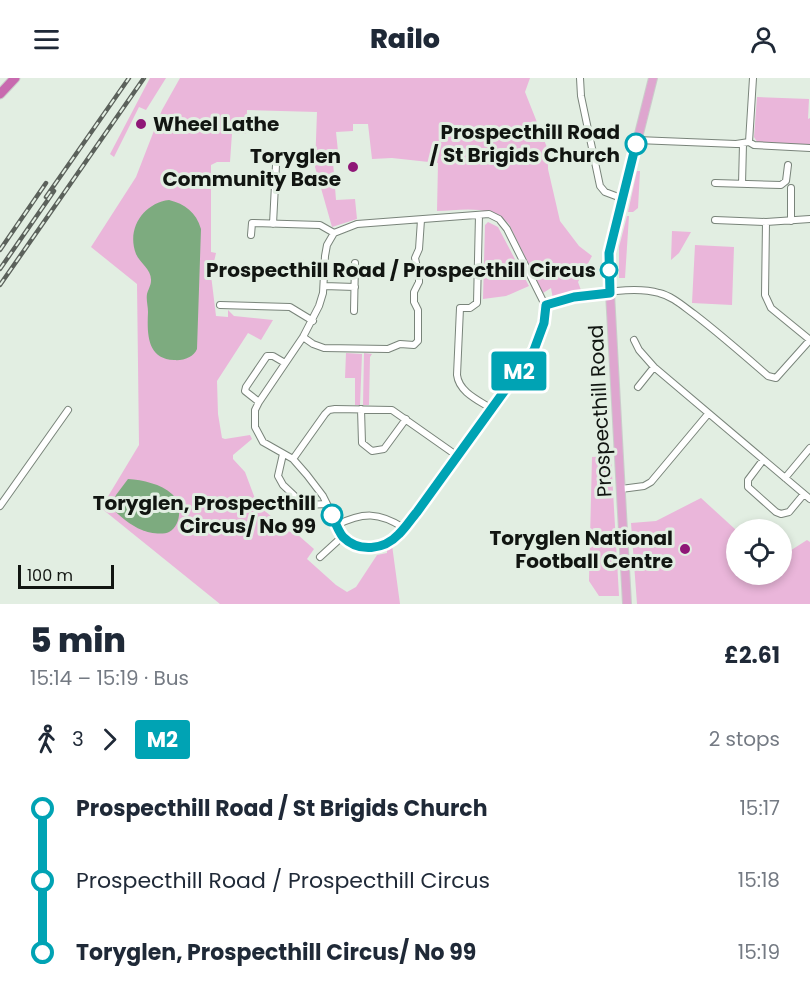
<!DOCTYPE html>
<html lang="en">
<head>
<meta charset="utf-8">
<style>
	body { margin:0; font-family:Poppins,sans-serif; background:#f6f6f7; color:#1f2937; height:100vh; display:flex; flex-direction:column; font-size:22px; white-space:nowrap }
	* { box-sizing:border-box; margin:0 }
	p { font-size:20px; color:#747a83 }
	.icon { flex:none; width:33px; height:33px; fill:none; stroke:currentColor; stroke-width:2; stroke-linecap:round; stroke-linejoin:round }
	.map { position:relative; height:526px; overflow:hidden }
	.panel { display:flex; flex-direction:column; background:#fff; flex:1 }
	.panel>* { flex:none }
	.badge { padding:0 12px; border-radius:4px; font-size:21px; line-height:39px }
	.buttons { position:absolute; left:726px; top:441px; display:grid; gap:12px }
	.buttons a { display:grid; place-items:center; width:66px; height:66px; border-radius:50%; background:#fff; box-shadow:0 3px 9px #0003; font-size:30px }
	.scale { position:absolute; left:18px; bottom:15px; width:96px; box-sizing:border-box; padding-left:6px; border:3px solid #111511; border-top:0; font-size:16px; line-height:21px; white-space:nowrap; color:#111511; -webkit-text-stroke:4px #e2eee2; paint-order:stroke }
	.map>.badge { position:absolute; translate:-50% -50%; box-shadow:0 0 0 3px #fff }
	.legs { display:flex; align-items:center; gap:9px; height:66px; padding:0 30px; font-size:20px }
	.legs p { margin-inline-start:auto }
	.summary { display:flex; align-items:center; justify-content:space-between; height:102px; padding:0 30px }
	h1 { font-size:33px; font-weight:800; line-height:45px }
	ul { padding:0 30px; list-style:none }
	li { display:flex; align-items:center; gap:21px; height:72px; font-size:22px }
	li i { display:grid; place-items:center; width:9px; height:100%; margin:0 8px; background:currentColor }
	li i::after { content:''; width:15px; height:15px; margin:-8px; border:4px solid; border-radius:50%; background:#fff }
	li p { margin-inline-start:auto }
	li:first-child i { background:linear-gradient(#0000 50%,currentColor 0) }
	li:last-child i { background:linear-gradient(currentColor 50%,#0000 0) }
	header { display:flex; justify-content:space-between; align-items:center; height:78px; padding:0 30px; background:#fff; font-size:27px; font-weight:800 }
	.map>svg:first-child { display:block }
</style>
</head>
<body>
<header><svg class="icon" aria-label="menu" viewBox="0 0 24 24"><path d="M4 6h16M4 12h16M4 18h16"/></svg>Railo<svg class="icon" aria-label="person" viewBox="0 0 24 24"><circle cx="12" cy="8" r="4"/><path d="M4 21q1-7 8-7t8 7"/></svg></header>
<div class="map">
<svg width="810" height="526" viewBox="0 0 810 526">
	<rect width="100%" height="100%" fill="#e2eee2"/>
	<path fill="#eab6da" d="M 150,0 L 166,0 L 146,32 L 139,29 L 114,79 L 110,76 Z
		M 180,0 L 530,0 L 525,14 L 548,72 L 548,91 L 560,143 L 579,168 L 592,178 L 578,204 L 582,215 L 553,221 L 551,210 L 543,215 L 509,146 C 492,126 461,132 437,133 L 438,85 L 392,80 L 372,81 L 368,46 L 353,46 L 353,53 L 336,54 L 339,83 L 333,84 L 336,122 L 355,121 L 357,141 L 332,149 L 315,89 L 317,34 L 247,32 L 246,56 L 232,55 L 230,84 L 217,84 L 211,87 L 211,174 L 216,175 L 211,197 L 216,238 L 228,239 L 228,232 L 234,238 L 273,242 L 261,262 L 248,255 L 217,303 L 218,336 L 222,360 L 225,361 L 250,357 L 252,361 L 233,377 L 233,381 L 245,394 L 257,426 L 288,453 L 298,457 L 314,471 L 307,481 L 336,507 L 347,514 L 356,509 L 377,477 L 387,475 L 387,471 L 392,467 L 400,526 L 220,526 L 101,430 L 139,367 L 137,206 L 91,169 L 136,99 L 162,32 Z
		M 757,19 L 809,21 L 808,41 L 810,40 L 810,67 L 757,64 L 754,59 Z
		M 637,93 L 640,93 L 638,130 L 633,134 L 628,134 Z
		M 627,138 L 629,138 L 625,200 L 619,200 L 619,169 Z
		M 488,144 L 498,149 L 529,208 L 506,218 L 483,221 L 485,147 Z
		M 672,153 L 691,154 L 679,175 L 671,182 Z
		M 695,167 L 734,169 L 732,227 L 692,225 Z
		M 346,275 L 362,276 L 360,327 L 355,327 L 355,300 L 345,300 Z
		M 364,275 L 372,276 L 370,279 L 369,327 L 363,327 Z
		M 611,378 L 619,518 L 599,518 L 589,503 L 592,379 Z
		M 701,420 L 736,452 L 736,496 L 782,496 L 782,478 L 807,462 L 810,464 L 810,526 L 637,526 L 631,445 L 656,443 Z"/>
	<path fill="#7dab7f" d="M 169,122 C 185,126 196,134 201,151 L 197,271 C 194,279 183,283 174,282 C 147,281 147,256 148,234 C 148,228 146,222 147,216 C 148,212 151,207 151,203 C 152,192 140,185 136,176 C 126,150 144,125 169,122 Z
		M 128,401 C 143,402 161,406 172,416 C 182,425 182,447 169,454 C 163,457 148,455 142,452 C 131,448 119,437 111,430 L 116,417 Z"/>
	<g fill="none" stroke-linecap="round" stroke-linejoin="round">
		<defs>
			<path id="minor" d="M 580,0 L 581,18 L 600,108 L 605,114 L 621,120
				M 637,62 L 736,66 L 749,64 L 754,67 L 810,70
				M 749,64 L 753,0
				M 715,105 L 781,107 L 786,103 L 788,87
				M 742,106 L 743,66
				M 489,136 L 499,141 L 507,151 L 545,227 L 545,245 L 534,272 L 399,457 L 382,469 L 365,470 L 343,458 L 323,418 L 307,397 L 293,381 L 263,364 L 255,349 L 255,332 L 259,324 L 303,259 L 319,228 L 323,215 L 325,178 L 327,167 L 334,155 L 357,146 Z
				M 479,137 L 477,225 L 470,230 L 460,230 L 457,297 C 459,314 478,322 492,331
				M 715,142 L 766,144 L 810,141
				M 791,143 L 791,110
				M 273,146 L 276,87
				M 251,157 L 252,145 L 320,147 L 334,155
				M 324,208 L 355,209
				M 220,227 L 290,229 L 313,243
				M 545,227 C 575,219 630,206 659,215 C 672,218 683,228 694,236 C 720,256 744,277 768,298 L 776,300 L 810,262 L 771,230 L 765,217 L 766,144
				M 354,233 L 355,185
				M 303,259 L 313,266 L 324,270 L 388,271 L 400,266 L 414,267 L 418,263 L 418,232 L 414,224 L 414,214 L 419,204 L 419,199 L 415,180 L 419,171 L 421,142
				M 634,262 L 639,272 L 654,289 L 810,421
				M 638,309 L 654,289
				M 259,324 L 245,313 L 246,309 L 267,278 L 273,278 L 285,285
				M 361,331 L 362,365 L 372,373 L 384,371 L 406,341
				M 283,376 L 278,398 L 283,407 L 302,425 L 307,427 L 326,426
				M 293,381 L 325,336 L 329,332 L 335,331 L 392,332 L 456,377
				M 763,382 L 748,402 L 748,409 L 776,434 L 781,436 L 789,434 L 804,416
				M 785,400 L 810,370
				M 621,411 L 644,408 L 651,404 L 708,336
				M 0,428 L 68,332
				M 337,447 C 363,434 379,434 404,450
				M 320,479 L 343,458"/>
			<path id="major" d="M 627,526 L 610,215 L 609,175 L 653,0"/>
			<path id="highway" d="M 0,16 L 15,0"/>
		</defs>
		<use href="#minor" stroke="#79847a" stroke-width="8"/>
		<use href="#major" stroke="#cbcccb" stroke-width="10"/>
		<use href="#highway" stroke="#cbcccb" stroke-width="11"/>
		<use href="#minor" stroke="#fff" stroke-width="6"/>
		<use href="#major" stroke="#dea6cf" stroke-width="8"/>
		<use href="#highway" stroke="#c86aaf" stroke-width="9"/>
		<defs>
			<path id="rail" d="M 46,119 L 129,0
				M 0,172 L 46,105
				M 0,191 L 54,113
				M 0,207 L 144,0"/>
		</defs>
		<use href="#rail" stroke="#5b615b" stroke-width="4.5"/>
		<use href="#rail" stroke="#e2eee2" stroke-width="2" stroke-dasharray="7" stroke-linecap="butt"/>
	</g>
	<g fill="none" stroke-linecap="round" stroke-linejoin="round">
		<defs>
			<path id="line-1" d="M 332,437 C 335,444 338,453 343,459 C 359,475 384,472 399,456 C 406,449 411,441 417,434 L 534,272 L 544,245 L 546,227 L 574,219 L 610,215 L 609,175 L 636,66"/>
		</defs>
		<use href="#line-1" stroke="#fff" stroke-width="14"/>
		<use href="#line-1" stroke="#00a3b4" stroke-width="9"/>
	</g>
	<g fill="#8f1777" stroke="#e2eee2" stroke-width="2">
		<circle cx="141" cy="46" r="6"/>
		<circle cx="353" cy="89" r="6"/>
		<circle cx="685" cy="471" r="6"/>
	</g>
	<g fill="#fff" stroke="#00a3b4" stroke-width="3">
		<circle cx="636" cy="66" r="10"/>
		<circle cx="609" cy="192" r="8"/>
		<circle cx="332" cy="437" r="10"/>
	</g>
	<g text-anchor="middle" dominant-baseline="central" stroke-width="6" stroke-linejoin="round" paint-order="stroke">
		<g font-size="20" font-weight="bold" fill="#111511" stroke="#e2eee2" text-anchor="end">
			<text x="153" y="46" text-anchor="start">Wheel Lathe</text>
			<text x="341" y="78">Toryglen<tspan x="341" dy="23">Community Base</tspan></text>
			<text x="673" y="460">Toryglen National<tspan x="673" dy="23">Football Centre</tspan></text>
		</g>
		<g font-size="20" font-weight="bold" fill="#111511" stroke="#e2eee2" text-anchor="end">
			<text x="620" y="54">Prospecthill Road<tspan x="620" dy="23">/ St Brigids Church</tspan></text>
			<text x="596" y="192">Prospecthill Road / Prospecthill Circus</text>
			<text x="316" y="425">Toryglen, Prospecthill<tspan x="316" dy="23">Circus/ No 99</tspan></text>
		</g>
		<g font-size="20" fill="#111511" stroke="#e2eee2">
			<text transform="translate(600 333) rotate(-93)">Prospecthill Road</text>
		</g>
	</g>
</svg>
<div class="buttons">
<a><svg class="icon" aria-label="locate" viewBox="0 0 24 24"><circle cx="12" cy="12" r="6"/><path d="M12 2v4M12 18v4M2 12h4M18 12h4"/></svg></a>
</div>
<div class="scale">100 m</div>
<b class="badge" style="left:519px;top:293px;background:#00a3b4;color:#fff">M2</b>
</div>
<section class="panel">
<div class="summary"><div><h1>5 min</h1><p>15:14 – 15:19 · Bus</p></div><b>£2.61</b></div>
<div class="legs"><svg class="icon" aria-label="walk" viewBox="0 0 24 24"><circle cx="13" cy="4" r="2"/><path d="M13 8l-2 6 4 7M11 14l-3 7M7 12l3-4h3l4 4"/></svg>3<svg class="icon" aria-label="forward" viewBox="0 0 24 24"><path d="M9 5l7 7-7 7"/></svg><b class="badge" style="background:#00a3b4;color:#fff">M2</b><p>2 stops</p></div>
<ul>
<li><i style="color:#00a3b4"></i><b>Prospecthill Road / St Brigids Church</b><p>15:17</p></li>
<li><i style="color:#00a3b4"></i><span>Prospecthill Road / Prospecthill Circus</span><p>15:18</p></li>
<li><i style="color:#00a3b4"></i><b>Toryglen, Prospecthill Circus/ No 99</b><p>15:19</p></li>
</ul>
</section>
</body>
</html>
